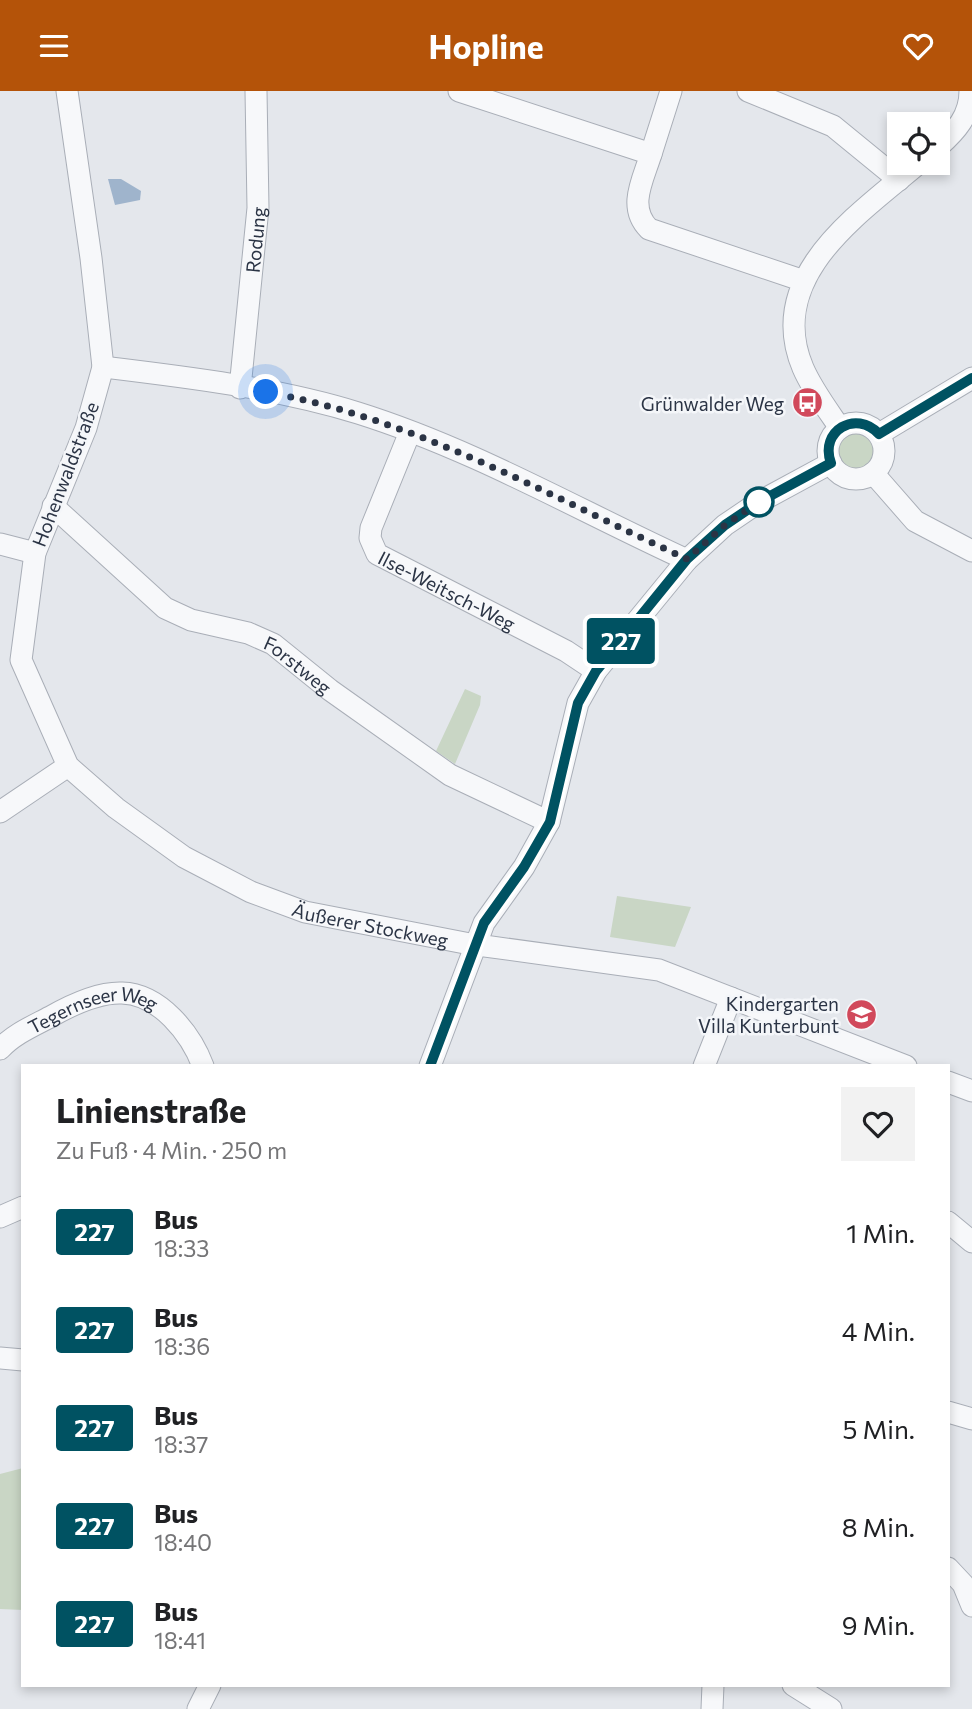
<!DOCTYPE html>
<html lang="de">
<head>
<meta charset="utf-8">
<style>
	body { margin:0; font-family:Commissioner,sans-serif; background:#f2f2f2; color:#202124; height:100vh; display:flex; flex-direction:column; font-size:26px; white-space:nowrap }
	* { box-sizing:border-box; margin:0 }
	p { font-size:23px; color:#757577 }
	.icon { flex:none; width:38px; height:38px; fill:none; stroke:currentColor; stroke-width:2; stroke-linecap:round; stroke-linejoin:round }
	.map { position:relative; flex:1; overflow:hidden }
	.details { position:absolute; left:21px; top:973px; width:929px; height:623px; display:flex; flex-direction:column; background:#fff; border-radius:0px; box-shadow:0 4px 10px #0003 }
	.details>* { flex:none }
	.badge { padding:0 14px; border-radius:5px; font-size:24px; line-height:46px }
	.buttons { position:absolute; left:887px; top:21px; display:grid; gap:14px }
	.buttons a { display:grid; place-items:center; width:63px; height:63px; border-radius:0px; background:#fff; box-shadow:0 4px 10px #0003; font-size:35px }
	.you { position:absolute; width:35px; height:35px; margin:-18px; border:5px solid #fff; border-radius:50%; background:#1a73e8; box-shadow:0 0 0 10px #1a73e833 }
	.map>.badge { position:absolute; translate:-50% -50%; box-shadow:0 0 0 4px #fff }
	.round { display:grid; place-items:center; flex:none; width:74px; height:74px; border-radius:0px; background:#f2f2f2 }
	.headline { display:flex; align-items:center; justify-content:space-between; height:119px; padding:0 35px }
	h1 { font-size:33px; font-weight:700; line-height:52px }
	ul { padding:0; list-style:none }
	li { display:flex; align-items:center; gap:21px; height:98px; padding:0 35px }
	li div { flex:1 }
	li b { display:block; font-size:26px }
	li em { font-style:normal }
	li .badge { min-width:77px; font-weight:700; text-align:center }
	header { display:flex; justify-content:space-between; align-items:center; height:91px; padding:0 35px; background:#b45309; color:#fff; font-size:32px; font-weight:700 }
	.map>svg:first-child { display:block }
</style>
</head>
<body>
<header><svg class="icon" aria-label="menu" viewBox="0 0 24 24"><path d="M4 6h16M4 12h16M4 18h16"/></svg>Hopline<svg class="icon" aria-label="heart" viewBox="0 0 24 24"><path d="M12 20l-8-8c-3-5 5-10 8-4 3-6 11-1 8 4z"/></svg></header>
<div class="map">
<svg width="972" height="1618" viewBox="0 0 972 1618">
	<rect width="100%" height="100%" fill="#e4e7ec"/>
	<path fill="#c9d6c5" d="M837 360a20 20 0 1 1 40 0a20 20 0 1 1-40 0Z
		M 465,598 L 481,605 L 480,614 L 455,673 L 436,660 Z
		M 617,805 L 691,816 L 675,856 L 610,846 Z
		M 23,1377 L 23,1519 L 0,1518 L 0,1383 Z"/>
	<path fill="#9fb4cc" d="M 121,88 L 141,100 L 140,109 L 115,114 L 108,88 Z"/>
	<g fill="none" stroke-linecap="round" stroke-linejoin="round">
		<defs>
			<g id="minor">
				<path id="s1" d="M 67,0 L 91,167 L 103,276 L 86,337 L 35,462 L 21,569 L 68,675 L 116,717 L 184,766 L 251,801 L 305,821 L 470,853 L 659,879 L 906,975"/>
				<path d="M 459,0 L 651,63 C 643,89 627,116 649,138 L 804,190"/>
				<path d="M 748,0 L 833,35 L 899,89"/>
				<path d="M 938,56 C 956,40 970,25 970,0"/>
				<path d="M 651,63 L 671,0"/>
				<path d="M 103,276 C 186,286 278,297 358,322 C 473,358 578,419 687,469"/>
				<path id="s2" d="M 240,297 L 258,117 L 256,0"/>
				<circle cx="856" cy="360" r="28"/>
				<path d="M 840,337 C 827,318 812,298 803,277 C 764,185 859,123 919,72"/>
				<path id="s3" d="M 410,341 L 371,437 L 370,447 L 377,463 L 566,560 L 596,580"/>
				<path d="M 879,343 L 972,287"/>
				<path d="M 873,382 L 915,430 L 972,460"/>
				<path id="s4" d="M 53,415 L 165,517 L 191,529 L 248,542 L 273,553 L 330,599 L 450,684 L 549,731"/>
				<path d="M 0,453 L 35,462"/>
				<path d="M 0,721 L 68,675"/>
				<path id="s5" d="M 0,958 C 14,943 33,935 50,926 C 71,914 98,901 122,902 C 160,903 191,943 203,975"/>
				<path d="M 430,975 L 484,832 L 524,776 L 549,731 L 578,612 L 596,580 L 687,469 L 725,434 L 759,411 L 831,372"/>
				<path d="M 704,975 L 731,907"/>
				<path d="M 948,991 L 972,1000"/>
				<path d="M 0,1126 L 23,1116"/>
				<path d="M 948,1131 L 972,1151"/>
				<path d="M 0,1267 L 23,1269"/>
				<path d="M 948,1321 L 972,1328"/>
				<path d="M 948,1477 L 963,1493 L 972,1515"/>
				<path d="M 793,1594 L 831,1618"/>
				<path d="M 198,1618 L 210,1594"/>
				<path d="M 712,1618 L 713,1594"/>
			</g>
		</defs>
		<use href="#minor" stroke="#a9aeb7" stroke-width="23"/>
		<use href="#minor" stroke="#f7f8fa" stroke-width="21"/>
	</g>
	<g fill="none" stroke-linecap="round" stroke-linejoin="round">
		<defs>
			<path id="line" d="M 430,975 L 484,832 L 524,776 L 550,731 L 578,612 L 596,580 L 687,468 L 725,434 L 759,411 L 831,372 C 819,340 856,318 879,343 L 972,287"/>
		</defs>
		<use href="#line" stroke="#fff" stroke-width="16"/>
		<use href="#line" stroke="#005262" stroke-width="10"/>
		<path stroke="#2b3445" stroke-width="7" stroke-dasharray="0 12.6" d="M 266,301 C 416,328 549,405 687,468 L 725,434 L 759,411"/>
	</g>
	<defs>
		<symbol id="bus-disc" viewBox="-11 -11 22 22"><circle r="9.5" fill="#d1495b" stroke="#f4f6f9"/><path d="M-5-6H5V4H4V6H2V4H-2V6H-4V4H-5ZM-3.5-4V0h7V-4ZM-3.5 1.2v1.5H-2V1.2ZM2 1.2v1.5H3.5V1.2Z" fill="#fff"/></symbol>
		<symbol id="school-disc" viewBox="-11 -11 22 22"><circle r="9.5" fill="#d1495b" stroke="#f4f6f9"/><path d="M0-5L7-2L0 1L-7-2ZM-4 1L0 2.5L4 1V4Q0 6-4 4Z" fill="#fff"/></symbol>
	</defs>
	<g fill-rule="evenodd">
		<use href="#bus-disc" x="790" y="294" width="35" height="35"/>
		<use href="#school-disc" x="844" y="906" width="35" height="35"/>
	</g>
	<circle fill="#fff" stroke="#005262" stroke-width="3.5" cx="759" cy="411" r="14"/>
	<g text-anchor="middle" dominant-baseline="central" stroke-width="5" stroke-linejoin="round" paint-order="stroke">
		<g font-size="19" fill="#2b3445" stroke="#f4f6f9">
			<text stroke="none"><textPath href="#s2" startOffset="149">Rodung</textPath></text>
			<text transform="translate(65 383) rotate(-69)">Hohenwaldstraße</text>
			<text stroke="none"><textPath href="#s3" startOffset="210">Ilse-Weitsch-Weg</textPath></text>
			<text stroke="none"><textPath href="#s4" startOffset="298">Forstweg</textPath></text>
			<text stroke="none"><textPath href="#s1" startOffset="1048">Äußerer Stockweg</textPath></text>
			<text stroke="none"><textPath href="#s5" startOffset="105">Tegernseer Weg</textPath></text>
		</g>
		<g font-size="19" fill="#2b3445" stroke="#f4f6f9" text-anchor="end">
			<text x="784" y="312">Grünwalder Weg</text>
			<text x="839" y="912">Kindergarten<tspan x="839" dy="22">Villa Kunterbunt</tspan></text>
		</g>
	</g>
</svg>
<div class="buttons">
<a><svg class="icon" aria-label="locate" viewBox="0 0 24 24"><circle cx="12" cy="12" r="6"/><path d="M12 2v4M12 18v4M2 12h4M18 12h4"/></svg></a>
</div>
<div class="you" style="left:266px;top:301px"></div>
<b class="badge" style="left:621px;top:550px;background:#005262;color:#fff">227</b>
<section class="details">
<div class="headline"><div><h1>Linienstraße</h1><p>Zu Fuß · 4 Min. · 250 m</p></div><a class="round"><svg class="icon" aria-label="heart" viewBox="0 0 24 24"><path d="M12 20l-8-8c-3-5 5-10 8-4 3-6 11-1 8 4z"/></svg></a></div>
<ul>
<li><span class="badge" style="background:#005262;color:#fff">227</span><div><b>Bus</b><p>18:33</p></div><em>1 Min.</em></li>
<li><span class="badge" style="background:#005262;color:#fff">227</span><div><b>Bus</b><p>18:36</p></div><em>4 Min.</em></li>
<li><span class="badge" style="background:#005262;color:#fff">227</span><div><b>Bus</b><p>18:37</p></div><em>5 Min.</em></li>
<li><span class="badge" style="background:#005262;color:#fff">227</span><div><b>Bus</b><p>18:40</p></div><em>8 Min.</em></li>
<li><span class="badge" style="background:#005262;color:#fff">227</span><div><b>Bus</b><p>18:41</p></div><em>9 Min.</em></li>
</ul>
</section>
</div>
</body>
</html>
